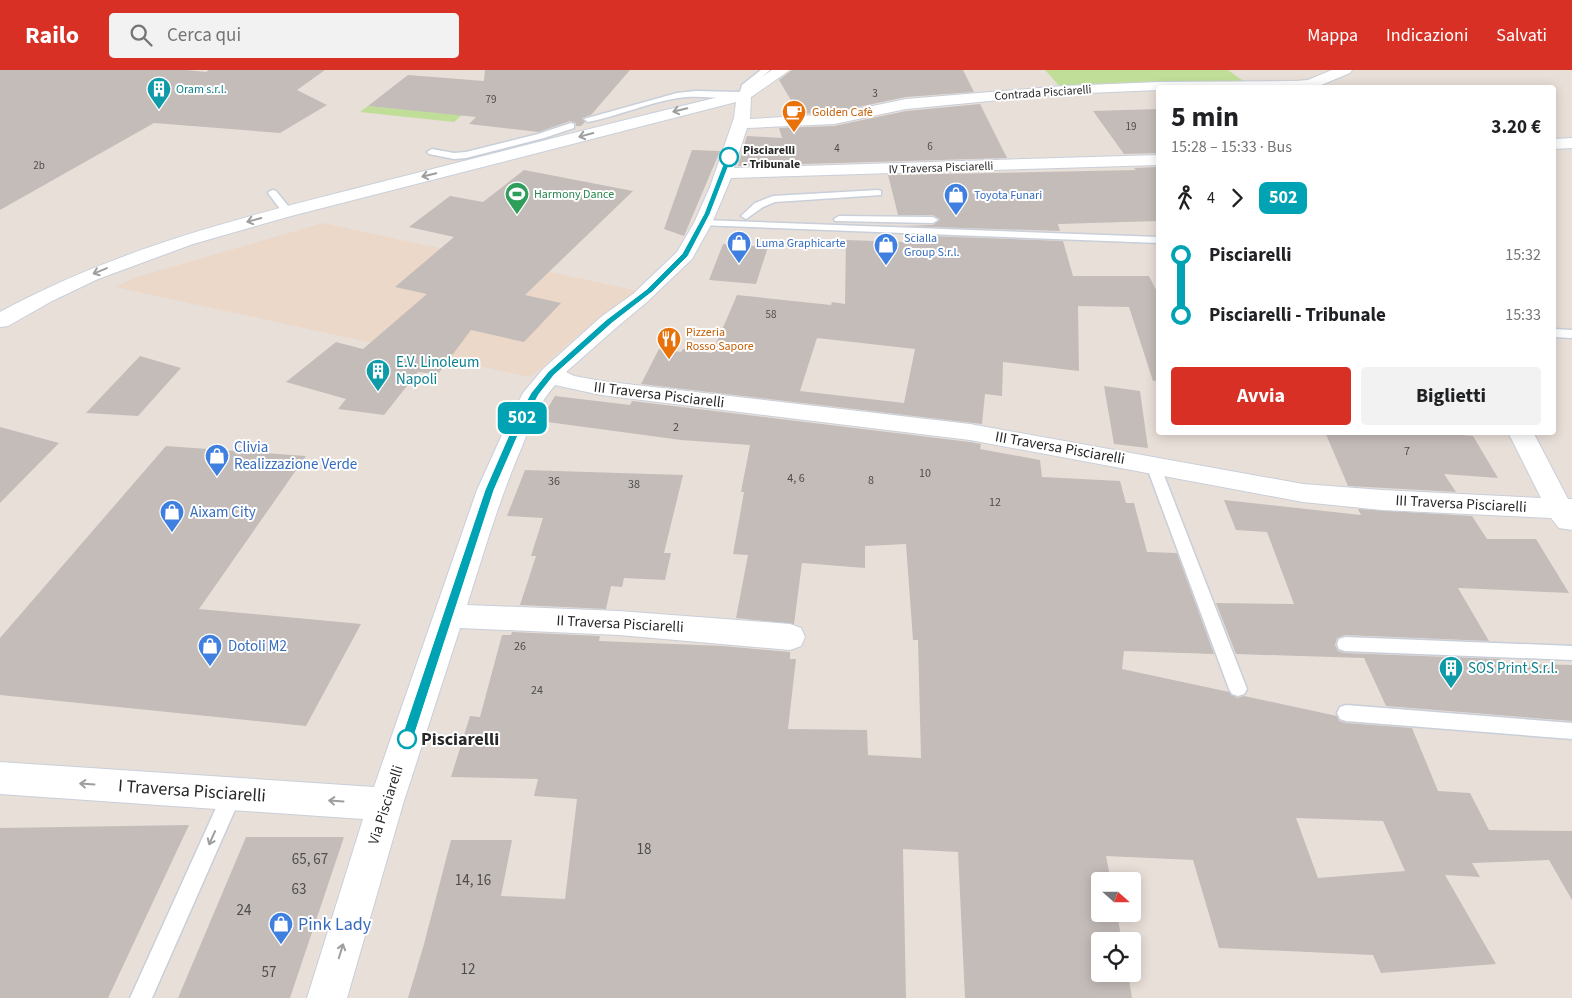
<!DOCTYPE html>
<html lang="it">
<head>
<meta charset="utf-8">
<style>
	body { margin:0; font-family:"Source Sans 3",sans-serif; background:#f2f2f2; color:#202124; height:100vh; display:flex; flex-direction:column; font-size:19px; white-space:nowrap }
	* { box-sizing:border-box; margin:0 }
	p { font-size:16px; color:#757577 }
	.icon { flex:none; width:28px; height:28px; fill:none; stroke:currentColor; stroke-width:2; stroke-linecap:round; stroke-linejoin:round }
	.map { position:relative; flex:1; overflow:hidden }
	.drawer { position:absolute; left:1156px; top:15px; width:400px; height:350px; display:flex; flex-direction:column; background:#fff; border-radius:5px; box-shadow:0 2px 12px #0003 }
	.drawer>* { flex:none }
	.badge { padding:0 10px; border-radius:8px; font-size:18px; line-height:32px }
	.needle { width:32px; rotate:111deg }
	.buttons { position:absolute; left:1091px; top:802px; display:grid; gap:10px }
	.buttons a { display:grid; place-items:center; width:50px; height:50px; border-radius:5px; background:#fff; box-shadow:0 2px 12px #0003; font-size:25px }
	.map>.badge { position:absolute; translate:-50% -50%; box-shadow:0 0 0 2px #fff }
	.legs { display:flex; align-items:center; gap:8px; height:55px; padding:0 15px; font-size:16px }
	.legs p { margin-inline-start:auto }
	.head { display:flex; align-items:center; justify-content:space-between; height:85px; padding:0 15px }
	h1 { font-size:28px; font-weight:700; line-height:38px }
	.cta { display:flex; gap:10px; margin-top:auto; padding:10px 15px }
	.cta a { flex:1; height:58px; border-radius:5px; background:#d93025; color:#fff; font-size:20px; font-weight:700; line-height:58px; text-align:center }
	.cta a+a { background:#f2f2f2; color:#202124 }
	ul { padding:0 15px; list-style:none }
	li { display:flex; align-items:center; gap:18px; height:60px; font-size:19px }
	li i { display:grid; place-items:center; width:8px; height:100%; margin:0 6px; background:currentColor }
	li i::after { content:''; width:12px; height:12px; margin:-6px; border:4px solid; border-radius:50%; background:#fff }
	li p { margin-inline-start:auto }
	li:first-child i { background:linear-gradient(#0000 50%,currentColor 0) }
	li:last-child i { background:linear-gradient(currentColor 50%,#0000 0) }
	header { display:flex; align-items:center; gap:30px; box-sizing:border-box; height:70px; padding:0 25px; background:#d93025; color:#fff }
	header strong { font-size:24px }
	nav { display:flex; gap:28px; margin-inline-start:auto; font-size:18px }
	.search { width:350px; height:45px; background:#f2f2f2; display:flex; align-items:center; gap:12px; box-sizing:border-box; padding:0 18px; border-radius:5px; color:#757577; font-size:19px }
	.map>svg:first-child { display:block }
</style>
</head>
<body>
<header>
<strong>Railo</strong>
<div class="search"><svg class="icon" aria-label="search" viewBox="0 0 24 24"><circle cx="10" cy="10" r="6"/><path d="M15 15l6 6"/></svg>Cerca qui</div>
<nav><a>Mappa</a><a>Indicazioni</a><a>Salvati</a></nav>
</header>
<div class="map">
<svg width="1572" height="928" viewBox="0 0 1572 928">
	<rect width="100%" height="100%" fill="#e9dfd9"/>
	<path fill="#ebd8c9" d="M 323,153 L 638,221 L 583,261 L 530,307 L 115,217 L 137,207 Z"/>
	<path fill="#c0de98" d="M 1045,0 L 1228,0 L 1246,13 L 1062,19 Z
		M 368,36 L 462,45 L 454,52 L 360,42 Z"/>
	<path fill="#c4bcb9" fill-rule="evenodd" d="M 0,0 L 186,0 L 206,2 L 209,0 L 325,0 L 297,20 L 327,35 L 280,63 L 154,53 L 0,140 Z
		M 485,0 L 630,0 L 591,45 L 582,48 L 585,52 L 581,56 L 576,56 L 576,53 L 570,51 L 539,62 L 469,54 L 476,47 L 368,36 L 408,5 L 484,11 Z
		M 792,0 L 963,0 L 974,22 L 906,27 L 834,42 L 799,44 L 779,10 Z
		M 980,34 L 1007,88 L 738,96 L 747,66 L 782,68 L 779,58 L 834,56 L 906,41 Z
		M 1159,39 L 1159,83 L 1124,84 L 1093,41 Z
		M 692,80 L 720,81 L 684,166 L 664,159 Z
		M 1159,97 L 1159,151 L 1058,154 L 1060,161 L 901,156 L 933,155 L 940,149 L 933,145 L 898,145 L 888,105 L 1136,100 L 1134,98 Z
		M 524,100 L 633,121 L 525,225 L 561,233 L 524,272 L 471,260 L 438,304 L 418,302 L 384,345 L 338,339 L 346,329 L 286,312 L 336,272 L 363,279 L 427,224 L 395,217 L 454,167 L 409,157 L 450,126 L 483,132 Z
		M 903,165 L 1063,171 L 1073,206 L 1149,206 L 1159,226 L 1159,310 L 1153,311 L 1129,237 L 1078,236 L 1079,301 L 1003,292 L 1002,326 L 985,324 L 982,354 L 641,314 L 659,279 L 681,282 L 683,279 L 712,283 L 737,225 L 831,235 L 832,232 L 845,234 L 846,170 L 905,172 ZM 817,268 L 915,279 L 904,333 L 800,321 Z
		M 723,174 L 768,177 L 756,214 L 709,210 Z
		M 140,286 L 181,298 L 138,346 L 86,343 Z
		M 1104,316 L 1140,321 L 1148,378 L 1114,374 Z
		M 555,326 L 630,335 L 632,331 L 970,372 L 981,374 L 980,379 L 1040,390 L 1042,407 L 1120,411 L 1126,433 L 1134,433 L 1147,482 L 1177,483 L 1214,584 L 1124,581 L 1122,599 L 1229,622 L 1237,628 L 1244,626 L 1337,646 L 1339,651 L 1346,653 L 1412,658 L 1438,721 L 1470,723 L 1489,760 L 1572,761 L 1572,830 L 1549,790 L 1472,793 L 1480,807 L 1445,805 L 1496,894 L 1381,903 L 1373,885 L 1219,878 L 1193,790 L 1106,786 L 1111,811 L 1100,811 L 1100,844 L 1117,844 L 1122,871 L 1100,871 L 1100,904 L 1128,904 L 1132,928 L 965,928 L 958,782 L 903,779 L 906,928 L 408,928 L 424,874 L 451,770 L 512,770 L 501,826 L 565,829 L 577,729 L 534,726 L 538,709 L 451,707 L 470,646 L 480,647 L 502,565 L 511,565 L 512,562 L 600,566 L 599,571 L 723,576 L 790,582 L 790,589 L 796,589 L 788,659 L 867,660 L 868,685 L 921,688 L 918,570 L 913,570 L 906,474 L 865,476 L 865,498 L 802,493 L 794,554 L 736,548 L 748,485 L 733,484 L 744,422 L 741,422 L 750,375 L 681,370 L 540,351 ZM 1296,748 L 1383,751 L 1405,801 L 1318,808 Z
		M 0,357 L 59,373 L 0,433 Z
		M 1325,362 L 1428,362 L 1473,366 L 1498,408 L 1444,404 L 1456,422 L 1348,416 Z
		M 166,376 L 306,386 L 199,539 L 361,554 L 306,656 L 0,625 L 0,568 Z
		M 525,400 L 683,405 L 664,483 L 671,483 L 665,510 L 624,508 L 622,517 L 611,516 L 606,539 L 520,535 L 536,486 L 531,486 L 543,448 L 507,446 Z
		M 1224,430 L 1361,445 L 1358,439 L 1472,446 L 1487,469 L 1536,469 L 1569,523 L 1458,518 L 1489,571 L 1345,565 L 1337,568 L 1335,575 L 1338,581 L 1345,583 L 1500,589 L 1502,593 L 1572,595 L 1572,651 L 1386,636 L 1364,588 L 1236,584 L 1216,533 L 1294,534 L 1267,462 L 1236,460 Z
		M 189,755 L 108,928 L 0,928 L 0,758 Z
		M 246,767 L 344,767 L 290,928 L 178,928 Z"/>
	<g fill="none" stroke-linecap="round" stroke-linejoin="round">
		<defs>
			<path id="lane" d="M 761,0 L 770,0 L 749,18 L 747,27 C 724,31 701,24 678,28 C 647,33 618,46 588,52 L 584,49 L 677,23 L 696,21 L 740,22 L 742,15 Z
				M 571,53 L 574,54 L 574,58 L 544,68 L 466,88 L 454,89 L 429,84 L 427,82 L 432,79 L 454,83 L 466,82 L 538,64 Z
				M 273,120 L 276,121 L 293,142 L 292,144 L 284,144 L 268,123 L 270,121 Z
				M 878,120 L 881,121 L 881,125 L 775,132 L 763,137 L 746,149 L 741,146 L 755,133 L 773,126 Z
				M 839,146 L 933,147 L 938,150 L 933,153 L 835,151 L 834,149 Z
				M 703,150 L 1159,167 L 1159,173 L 699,155 L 698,153 Z
				M 1554,259 L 1572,260 L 1572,268 L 1554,267 Z
				M 1153,390 L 1158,392 L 1160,395 L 1247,619 L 1244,624 L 1238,626 L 1232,624 L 1229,619 L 1146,395 L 1148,392 Z
				M 1345,567 L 1572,576 L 1572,590 L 1345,581 L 1339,579 L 1337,574 L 1339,569 Z
				M 1346,635 L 1572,653 L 1572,669 L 1346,651 L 1340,649 L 1337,643 L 1340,637 Z
				M 232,715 L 239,718 L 242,724 L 152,928 L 130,928 L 225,718 Z"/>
			<path id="street" d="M 772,0 L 790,0 L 751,27 L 750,49 L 834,44 L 906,29 L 1063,16 L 1159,12 L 1295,11 L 1308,10 L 1332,0 L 1352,0 L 1350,3 L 1314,18 L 1159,18 L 1159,20 L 1063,24 L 906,39 L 834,54 L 747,58 L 734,98 L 1159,85 L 1159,95 L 731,108 L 712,153 L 692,189 L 647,232 L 617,257 L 566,302 L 574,306 L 601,311 L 970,354 L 1303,414 L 1382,420 L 1541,428 L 1508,362 L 1533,362 L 1568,429 L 1572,429 L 1572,460 L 1559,458 L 1551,448 L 1382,440 L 1303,432 L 970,370 L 601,325 L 555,315 C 539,333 530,356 521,379 C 499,430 484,482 467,535 L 619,541 L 790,554 L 801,558 L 805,567 L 801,576 L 790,580 L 619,565 L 460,558 L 403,734 L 347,928 L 307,928 L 363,749 L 0,724 L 0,692 L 374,717 L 477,420 L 506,356 L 523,323 L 543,299 L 601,247 L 633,224 L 677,182 L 694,153 L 710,117 L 734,48 L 736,32 L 291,146 L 193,174 L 98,209 L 52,231 L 8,256 L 0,257 L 0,242 C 122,176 248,146 381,112 C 500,82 619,51 739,22 Z
				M 1572,68 L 1572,78 L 1554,79 L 1554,69 Z"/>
		</defs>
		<use href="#lane" stroke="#c8cfd9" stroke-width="3"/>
		<use href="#street" stroke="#c8cfd9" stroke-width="2"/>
		<use href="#lane" fill="#fff" fill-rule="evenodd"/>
		<use href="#street" fill="#fff" fill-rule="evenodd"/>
	</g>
	<defs><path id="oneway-shaft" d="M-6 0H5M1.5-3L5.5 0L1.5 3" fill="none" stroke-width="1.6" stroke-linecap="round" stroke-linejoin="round" transform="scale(1.25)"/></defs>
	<g stroke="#9e9e9e">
		<use href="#oneway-shaft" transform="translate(680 40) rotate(166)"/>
		<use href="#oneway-shaft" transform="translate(586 65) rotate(165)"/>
		<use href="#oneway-shaft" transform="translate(429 105) rotate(166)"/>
		<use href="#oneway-shaft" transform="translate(254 150) rotate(165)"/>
		<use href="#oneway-shaft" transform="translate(100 201) rotate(158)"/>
		<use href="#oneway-shaft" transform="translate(87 714) rotate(-176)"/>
		<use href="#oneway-shaft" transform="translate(336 731) rotate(-176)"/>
		<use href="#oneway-shaft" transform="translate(212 768) rotate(114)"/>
		<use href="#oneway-shaft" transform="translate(341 881) rotate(-73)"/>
	</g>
	<path fill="#00a3b4" stroke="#fff" d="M 729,85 L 732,87 L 710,144 L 688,186 L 652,222 L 612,253 L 554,305 L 539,324 L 522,356 L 494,420 L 413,669 L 411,673 L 407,674 L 403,673 L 401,669 L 485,420 L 513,356 L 531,323 L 548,302 L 606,250 L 647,219 L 682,184 L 704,144 L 726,87 Z"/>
	<defs>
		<symbol id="building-pin" viewBox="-11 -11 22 30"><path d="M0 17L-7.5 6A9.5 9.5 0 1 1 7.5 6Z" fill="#0f9aa8" stroke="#fff"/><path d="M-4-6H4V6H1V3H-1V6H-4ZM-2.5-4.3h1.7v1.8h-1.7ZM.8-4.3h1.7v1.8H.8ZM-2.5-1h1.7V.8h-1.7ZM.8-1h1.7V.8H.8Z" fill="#fff"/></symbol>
		<symbol id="cafe-pin" viewBox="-11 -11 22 30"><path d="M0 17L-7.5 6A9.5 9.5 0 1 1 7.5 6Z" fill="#e8710a" stroke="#fff"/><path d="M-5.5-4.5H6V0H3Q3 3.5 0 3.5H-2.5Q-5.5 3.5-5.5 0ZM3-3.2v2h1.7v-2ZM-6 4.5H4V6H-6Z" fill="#fff"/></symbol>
		<symbol id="stadium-pin" viewBox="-11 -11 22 30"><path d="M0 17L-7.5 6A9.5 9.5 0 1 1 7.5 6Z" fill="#2e9e5b" stroke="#fff"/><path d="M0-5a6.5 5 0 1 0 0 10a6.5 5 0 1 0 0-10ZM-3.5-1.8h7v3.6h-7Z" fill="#fff"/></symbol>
		<symbol id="shop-pin" viewBox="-11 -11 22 30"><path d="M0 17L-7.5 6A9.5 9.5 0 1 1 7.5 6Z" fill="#3f7fe0" stroke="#fff"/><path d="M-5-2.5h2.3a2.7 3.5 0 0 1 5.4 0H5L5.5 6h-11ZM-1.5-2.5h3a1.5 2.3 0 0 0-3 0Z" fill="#fff"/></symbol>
		<symbol id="restaurant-pin" viewBox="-11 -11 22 30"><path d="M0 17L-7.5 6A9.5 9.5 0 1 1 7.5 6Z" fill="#e8710a" stroke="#fff"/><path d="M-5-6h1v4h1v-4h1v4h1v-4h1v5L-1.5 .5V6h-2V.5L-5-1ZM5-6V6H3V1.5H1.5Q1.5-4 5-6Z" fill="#fff"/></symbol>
	</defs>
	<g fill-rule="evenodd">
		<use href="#building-pin" x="145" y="5" width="28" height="38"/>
		<use href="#cafe-pin" x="780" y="28" width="28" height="38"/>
		<use href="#stadium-pin" x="503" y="110" width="28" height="38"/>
		<use href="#shop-pin" x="942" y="111" width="28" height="38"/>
		<use href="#shop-pin" x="725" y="159" width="28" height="38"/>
		<use href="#shop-pin" x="872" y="161" width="28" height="38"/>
		<use href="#restaurant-pin" x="655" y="255" width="28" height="38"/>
		<use href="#building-pin" x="364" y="287" width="28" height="38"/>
		<use href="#shop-pin" x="203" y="372" width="28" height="38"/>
		<use href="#shop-pin" x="158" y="428" width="28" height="38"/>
		<use href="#shop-pin" x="196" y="562" width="28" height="38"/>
		<use href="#building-pin" x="1437" y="584" width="28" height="38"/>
		<use href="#shop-pin" x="267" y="840" width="28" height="38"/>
	</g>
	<g fill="#fff" stroke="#00a3b4" stroke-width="2.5">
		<circle cx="729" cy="87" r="9"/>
		<circle cx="407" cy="669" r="9"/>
	</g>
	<g text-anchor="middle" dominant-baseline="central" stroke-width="4" stroke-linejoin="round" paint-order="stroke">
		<g font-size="11" fill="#4e4c4c">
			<text x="875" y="23">3</text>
			<text x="491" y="29">79</text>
			<text x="1131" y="56">19</text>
			<text x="930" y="76">6</text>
			<text x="837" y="78">4</text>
			<text x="39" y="95">2b</text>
			<text x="771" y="244">58</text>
		</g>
		<g font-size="12" fill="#0d838f" stroke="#fff" text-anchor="start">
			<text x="176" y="19">Oram s.r.l.</text>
		</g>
		<g font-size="12" fill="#272727" stroke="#fff">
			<text transform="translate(1043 23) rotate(-4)">Contrada Pisciarelli</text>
			<text transform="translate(941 98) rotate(-2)">IV Traversa Pisciarelli</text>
		</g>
		<g font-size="12" fill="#c56008" stroke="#fff" text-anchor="start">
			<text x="812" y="42">Golden Cafè</text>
			<text x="686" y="262">Pizzeria<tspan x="686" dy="14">Rosso Sapore</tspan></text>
		</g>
		<g font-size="12" font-weight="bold" fill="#272727" stroke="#fff" text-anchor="start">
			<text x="743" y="80">Pisciarelli<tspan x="743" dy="14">- Tribunale</tspan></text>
		</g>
		<g font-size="12" fill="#27864d" stroke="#fff" text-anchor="start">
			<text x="534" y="124">Harmony Dance</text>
		</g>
		<g font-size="12" fill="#366cbe" stroke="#fff" text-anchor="start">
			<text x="974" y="125">Toyota Funari</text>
			<text x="904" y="168">Scialla<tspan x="904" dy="14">Group S.r.l.</tspan></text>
			<text x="756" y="173">Luma Graphicarte</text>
		</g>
		<g font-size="12" fill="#4e4c4c">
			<text x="676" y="357">2</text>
			<text x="1407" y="381">7</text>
			<text x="925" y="403">10</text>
			<text x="796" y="408">4, 6</text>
			<text x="871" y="410">8</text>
			<text x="554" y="411">36</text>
			<text x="634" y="414">38</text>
			<text x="995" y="432">12</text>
			<text x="520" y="576">26</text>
			<text x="537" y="620">24</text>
		</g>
		<g font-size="15" fill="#0d838f" stroke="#fff" text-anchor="start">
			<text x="396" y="292">E.V. Linoleum<tspan x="396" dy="17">Napoli</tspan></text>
			<text x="1468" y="598">SOS Print S.r.l.</text>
		</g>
		<g font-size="15" fill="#272727" stroke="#fff">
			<text transform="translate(659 325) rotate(7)">III Traversa Pisciarelli</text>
			<text transform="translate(1060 378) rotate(10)">III Traversa Pisciarelli</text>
			<text transform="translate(1461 434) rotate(3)">III Traversa Pisciarelli</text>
			<text transform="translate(620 554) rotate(3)">II Traversa Pisciarelli</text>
			<text transform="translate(386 735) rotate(-72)">Via Pisciarelli</text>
		</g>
		<g font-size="15" fill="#366cbe" stroke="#fff" text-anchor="start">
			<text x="234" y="377">Clivia<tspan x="234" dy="17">Realizzazione Verde</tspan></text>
			<text x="190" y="442">Aixam City</text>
			<text x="228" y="576">Dotoli M2</text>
		</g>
		<g font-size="15" fill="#4e4c4c">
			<text x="644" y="779">18</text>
			<text x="310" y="789">65, 67</text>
			<text x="473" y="810">14, 16</text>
			<text x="299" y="819">63</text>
			<text x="244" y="840">24</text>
			<text x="468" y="899">12</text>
			<text x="269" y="902">57</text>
		</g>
		<g font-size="18" font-weight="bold" fill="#272727" stroke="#fff" text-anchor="start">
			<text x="421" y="669">Pisciarelli</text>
		</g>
		<g font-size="18" fill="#272727" stroke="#fff">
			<text transform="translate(192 721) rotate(4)">I Traversa Pisciarelli</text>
		</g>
		<g font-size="18" fill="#366cbe" stroke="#fff" text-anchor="start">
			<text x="298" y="854">Pink Lady</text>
		</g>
	</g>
</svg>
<div class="buttons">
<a><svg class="needle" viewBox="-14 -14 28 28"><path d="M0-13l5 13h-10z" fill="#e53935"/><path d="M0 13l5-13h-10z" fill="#757577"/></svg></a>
<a><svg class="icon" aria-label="locate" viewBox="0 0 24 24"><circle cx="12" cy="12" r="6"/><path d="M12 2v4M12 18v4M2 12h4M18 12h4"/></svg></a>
</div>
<b class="badge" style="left:522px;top:348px;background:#00a3b4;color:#fff">502</b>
<section class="drawer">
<div class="head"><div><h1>5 min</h1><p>15:28 – 15:33 · Bus</p></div><b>3.20 €</b></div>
<div class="legs"><svg class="icon" aria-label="walk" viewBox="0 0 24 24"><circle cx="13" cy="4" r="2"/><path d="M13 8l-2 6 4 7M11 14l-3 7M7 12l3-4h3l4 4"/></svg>4<svg class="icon" aria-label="forward" viewBox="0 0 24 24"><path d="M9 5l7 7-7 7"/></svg><b class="badge" style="background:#00a3b4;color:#fff">502</b></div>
<ul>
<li><i style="color:#00a3b4"></i><b>Pisciarelli</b><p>15:32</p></li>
<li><i style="color:#00a3b4"></i><b>Pisciarelli - Tribunale</b><p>15:33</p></li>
</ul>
<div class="cta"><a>Avvia</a><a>Biglietti</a></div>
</section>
</div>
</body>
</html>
